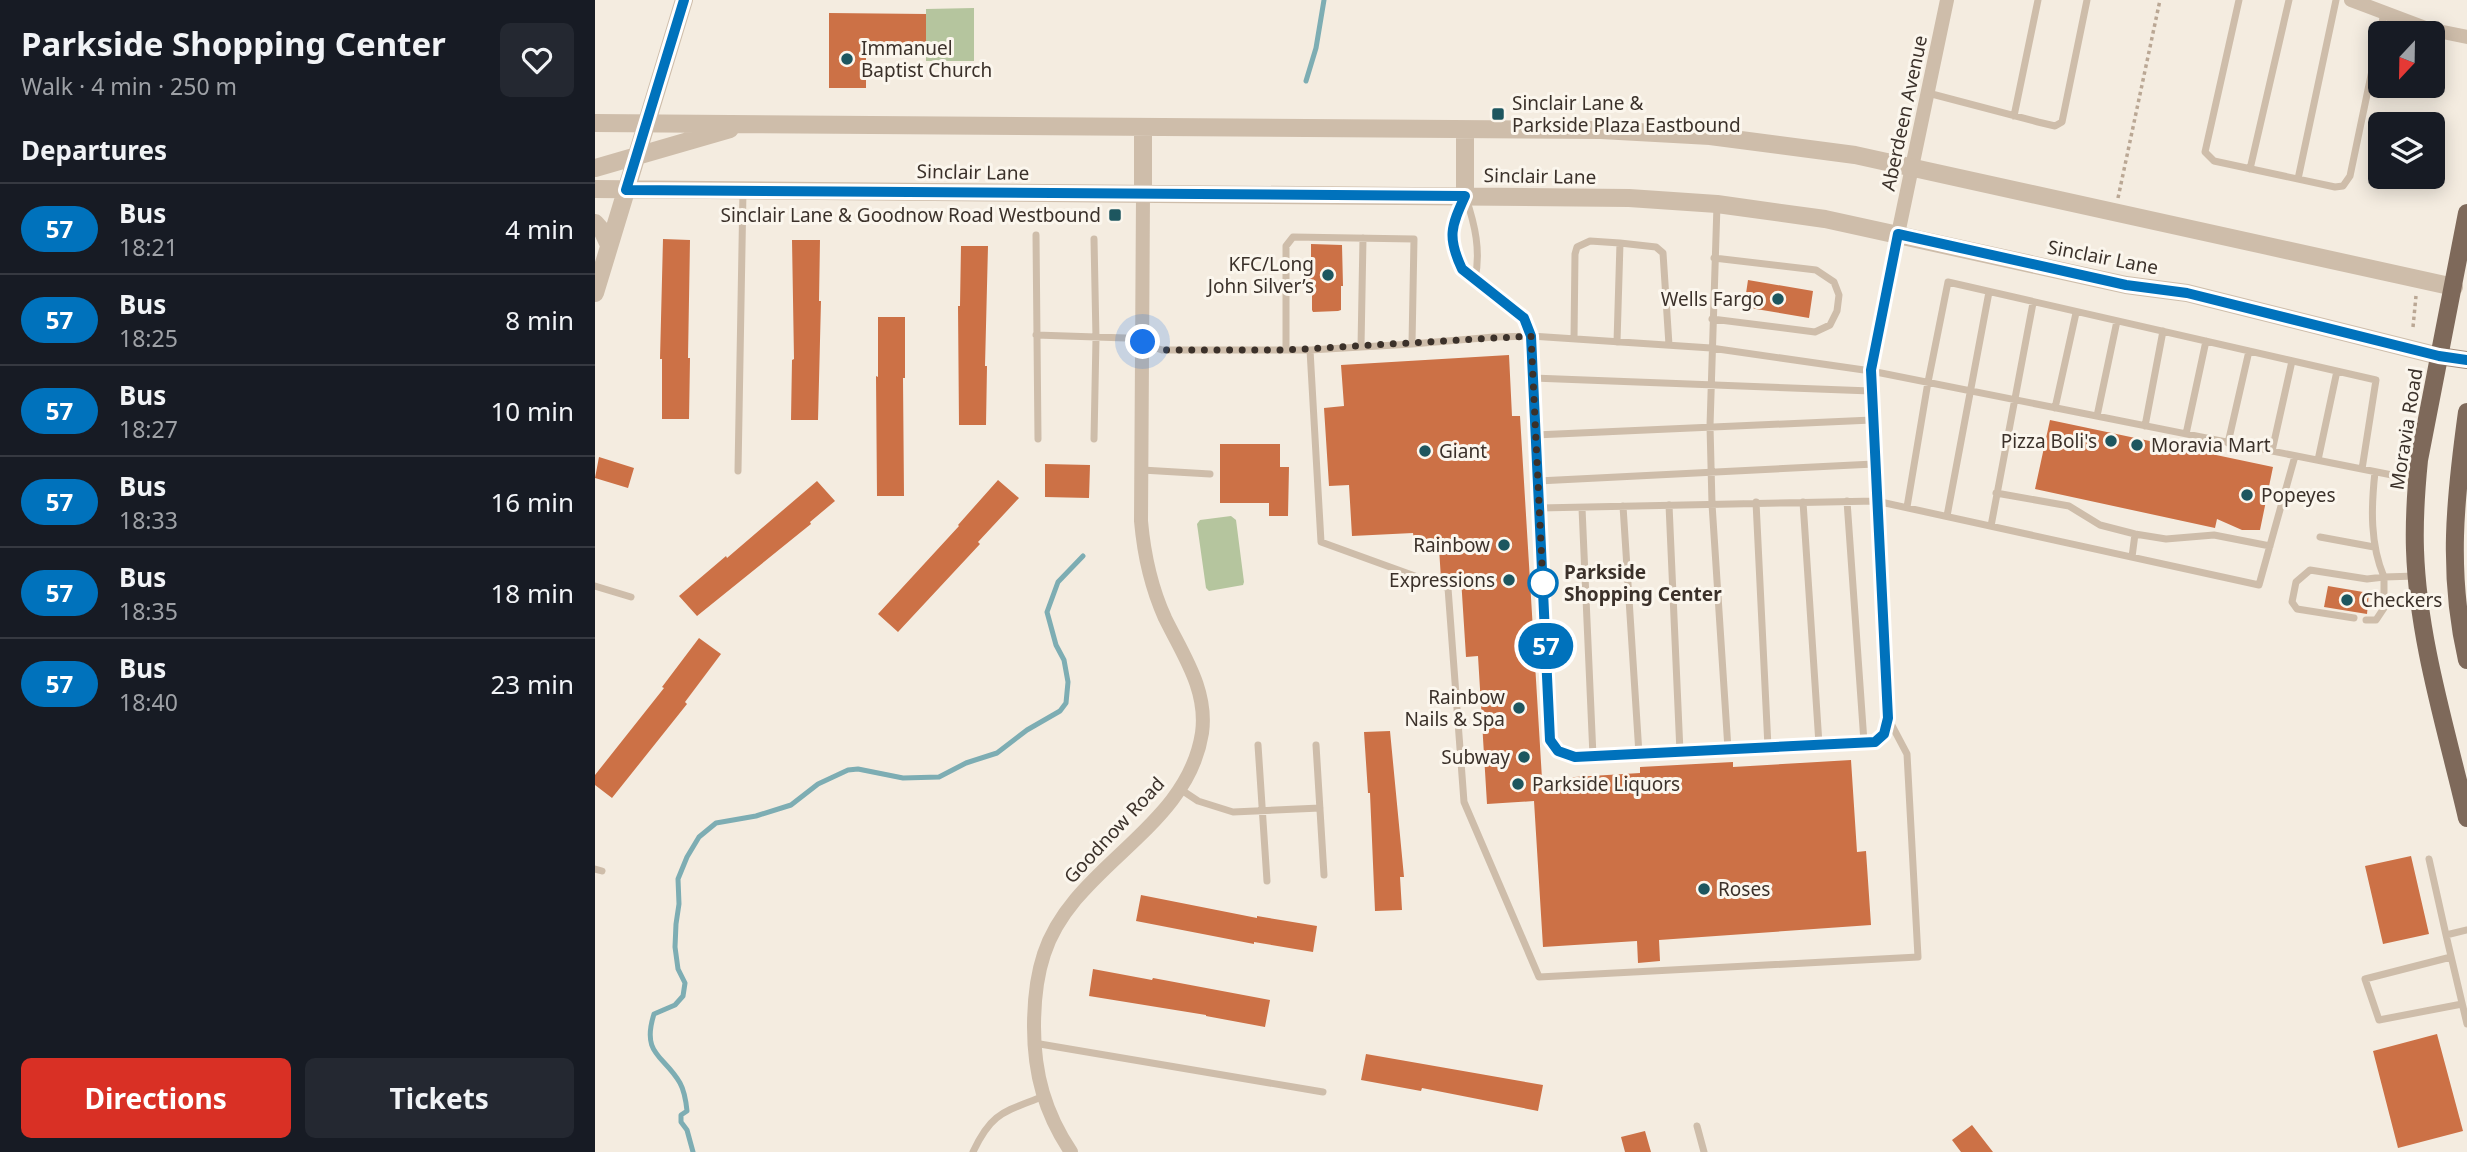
<!DOCTYPE html>
<html lang="en">
<head>
<meta charset="utf-8">
<style>
	body { margin:0; font-family:"Noto Sans",sans-serif; background:#242831; color:#f1f3f6; height:100vh; display:flex; flex-direction:column; font-size:26px; white-space:nowrap }
	* { box-sizing:border-box; margin:0 }
	p { font-size:23px; color:#9ea1a6 }
	.icon { flex:none; width:38px; height:38px; fill:none; stroke:currentColor; stroke-width:2; stroke-linecap:round; stroke-linejoin:round }
	.map { position:relative; flex:1; overflow:hidden }
	.details { display:flex; flex-direction:column; background:#171b24; width:595px }
	.details>* { flex:none }
	.badge { padding:0 14px; border-radius:23px; font-size:24px; line-height:46px }
	.needle { width:46px; rotate:202deg }
	.buttons { position:absolute; left:1773px; top:21px; display:grid; gap:14px }
	.buttons a { display:grid; place-items:center; width:77px; height:77px; border-radius:10px; background:#171b24; box-shadow:0 4px 18px #0003; font-size:35px }
	.you { position:absolute; width:35px; height:35px; margin:-18px; border:5px solid #fff; border-radius:50%; background:#1a73e8; box-shadow:0 0 0 10px #1a73e833 }
	.map>.badge { position:absolute; translate:-50% -50%; box-shadow:0 0 0 4px #fff }
	h2 { padding:0 21px; font-size:26px; line-height:63px }
	.round { display:grid; place-items:center; flex:none; width:74px; height:74px; border-radius:10px; background:#242831 }
	.headline { display:flex; align-items:center; justify-content:space-between; height:119px; padding:0 21px }
	h1 { font-size:33px; font-weight:700; line-height:52px }
	.action { display:flex; gap:14px; margin-top:auto; padding:14px 21px }
	.action a { flex:1; height:80px; border-radius:10px; background:#d93025; color:#fff; font-size:28px; font-weight:700; line-height:80px; text-align:center }
	.action a+a { background:#242831; color:#f1f3f6 }
	ul { padding:0; list-style:none }
	li { display:flex; align-items:center; gap:21px; height:91px; padding:0 21px; border-top:2px solid #363941 }
	li div { flex:1 }
	li b { display:block; font-size:26px }
	li em { font-style:normal }
	li .badge { min-width:77px; font-weight:700; text-align:center }
	main { display:flex; flex:1; min-height:0 }
	.map>svg:first-child { display:block }
</style>
</head>
<body>
<main>
<section class="details">
<div class="headline"><div><h1>Parkside Shopping Center</h1><p>Walk · 4 min · 250 m</p></div><a class="round"><svg class="icon" aria-label="heart" viewBox="0 0 24 24"><path d="M12 20l-8-8c-3-5 5-10 8-4 3-6 11-1 8 4z"/></svg></a></div>
<h2>Departures</h2>
<ul>
<li><span class="badge" style="background:#0072bc;color:#fff">57</span><div><b>Bus</b><p>18:21</p></div><em>4 min</em></li>
<li><span class="badge" style="background:#0072bc;color:#fff">57</span><div><b>Bus</b><p>18:25</p></div><em>8 min</em></li>
<li><span class="badge" style="background:#0072bc;color:#fff">57</span><div><b>Bus</b><p>18:27</p></div><em>10 min</em></li>
<li><span class="badge" style="background:#0072bc;color:#fff">57</span><div><b>Bus</b><p>18:33</p></div><em>16 min</em></li>
<li><span class="badge" style="background:#0072bc;color:#fff">57</span><div><b>Bus</b><p>18:35</p></div><em>18 min</em></li>
<li><span class="badge" style="background:#0072bc;color:#fff">57</span><div><b>Bus</b><p>18:40</p></div><em>23 min</em></li>
</ul>
<div class="action"><a>Directions</a><a>Tickets</a></div>
</section>
<div class="map">
<svg width="1872" height="1152" viewBox="0 0 1872 1152">
	<rect width="100%" height="100%" fill="#f4ece0"/>
	<path fill="#b5c59e" d="M 379,8 L 379,61 L 331,61 L 331,9 Z
		M 636,516 L 641,520 L 649,582 L 648,585 L 614,591 L 611,588 L 602,524 L 605,520 Z"/>
	<g fill="none" stroke-linecap="round" stroke-linejoin="round">
		<path stroke="#7dadb3" stroke-width="5" d="M 711,81 L 721,48 L 729,0
			M 98,1152 L 92,1130 L 86,1122 L 86,1115 L 92,1111 C 91,1101 90,1092 85,1083 C 69,1055 46,1055 59,1014 L 80,1005 L 88,996 L 90,983 L 83,969 L 80,947 L 81,924 L 84,904 L 83,879 L 92,857 L 104,837 L 121,823 L 161,816 L 196,805 L 223,784 L 253,770 L 263,769 L 308,778 L 344,777 L 371,763 L 402,753 L 432,730 L 465,711 L 471,703 L 473,682 L 469,660 L 461,645 L 452,612 L 463,582 L 488,556"/>
	</g>
	<path fill="#cc7146" d="M 234,13 L 331,14 L 331,50 L 271,50 L 271,88 L 234,88 Z
		M 68,239 L 95,240 L 93,358 L 95,358 L 94,419 L 67,419 L 67,359 L 65,359 Z
		M 197,240 L 225,240 L 224,301 L 226,301 L 223,420 L 196,420 L 197,360 L 199,359 Z
		M 716,244 L 747,245 L 748,286 L 746,286 L 746,310 L 743,311 L 718,312 L 717,310 L 717,285 L 712,285 L 712,266 L 716,267 Z
		M 366,246 L 393,246 L 390,366 L 392,366 L 391,425 L 364,425 L 363,306 L 365,306 Z
		M 1153,280 L 1218,291 L 1214,318 L 1149,307 Z
		M 283,317 L 310,317 L 310,378 L 308,378 L 309,496 L 282,496 L 281,376 L 283,377 Z
		M 914,355 L 917,416 L 925,416 L 947,779 L 1045,773 L 1045,767 L 1138,762 L 1138,767 L 1256,760 L 1262,852 L 1271,851 L 1276,925 L 1064,940 L 1065,961 L 1043,963 L 1042,941 L 948,947 L 939,801 L 892,804 L 883,656 L 871,657 L 866,578 L 846,579 L 844,548 L 820,549 L 818,533 L 757,536 L 754,485 L 734,486 L 729,408 L 749,406 L 746,365 Z
		M 1455,420 L 1678,467 L 1665,530 L 1647,530 L 1622,519 L 1620,528 L 1440,489 Z
		M 625,444 L 685,444 L 685,467 L 694,467 L 693,516 L 674,516 L 674,503 L 625,503 Z
		M 4,457 L 39,468 L 33,488 L 0,478 Z
		M 450,464 L 495,465 L 494,498 L 450,497 Z
		M 403,480 L 424,498 L 383,542 L 385,544 L 303,632 L 283,614 L 364,526 L 363,525 Z
		M 222,481 L 240,501 L 215,522 L 216,524 L 206,532 L 102,616 L 84,596 L 131,556 L 132,558 Z
		M 1733,586 L 1774,593 L 1772,614 L 1729,607 Z
		M 104,638 L 126,654 L 90,702 L 92,704 L 17,798 L 0,785 L 0,775 L 69,688 L 67,687 Z
		M 795,731 L 809,877 L 805,877 L 807,910 L 780,911 L 775,793 L 773,793 L 769,732 Z
		M 1816,856 L 1834,934 L 1788,944 L 1770,866 Z
		M 546,895 L 662,918 L 662,916 L 722,926 L 718,952 L 659,942 L 659,944 L 541,921 Z
		M 498,969 L 557,980 L 558,978 L 675,1000 L 670,1027 L 611,1016 L 611,1015 L 494,996 Z
		M 1842,1034 L 1868,1131 L 1803,1148 L 1778,1051 Z
		M 771,1054 L 948,1085 L 943,1111 L 827,1088 L 826,1091 L 766,1080 Z
		M 1377,1125 L 1398,1152 L 1366,1152 L 1357,1140 Z
		M 1050,1131 L 1056,1152 L 1030,1152 L 1026,1137 Z"/>
	<g fill="none" stroke-linecap="round" stroke-linejoin="round">
		<path stroke="#baa794" stroke-width="3.5" stroke-dasharray="3.5 3.5" stroke-linecap="butt" d="M 1523,198 L 1565,0
			M 1818,327 L 1821,296"/>
		<path stroke="#cebdaa" stroke-width="7" d="M 1644,0 L 1610,152 L 1619,161 L 1740,187 L 1748,186 L 1755,176 L 1789,13
			M 1333,93 L 1443,122 L 1460,126 L 1467,122 L 1492,0
			M 1419,116 L 1443,0
			M 1655,169 L 1694,0
			M 1703,179 L 1741,0
			M 870,197 C 856,227 852,238 867,269 L 929,318 L 936,336 L 955,740 L 963,751 L 980,757 L 1280,742 L 1289,734 L 1293,718 L 1276,371 L 1303,235
			M 871,198 C 880,225 886,251 880,279
			M 1122,205 L 1115,426 L 1117,504 L 1133,749
			M 441,235 L 443,439
			M 499,239 L 501,338 L 499,439
			M 1117,319 L 1220,332 L 1235,325 L 1242,311 L 1244,295 L 1239,282 L 1221,270 L 1119,258
			M 441,335 L 531,338 L 567,350 L 715,350 L 817,344 L 899,337 L 936,336 L 1116,348 L 1276,371 L 1822,480
			M 979,339 L 980,254 L 982,247 L 995,241 L 1025,243
			M 1022,342 L 1025,243 L 1061,247 L 1068,253 L 1074,345
			M 766,347 L 768,238
			M 691,350 L 691,246 L 698,237 L 819,239 L 817,344
			M 715,350 L 726,542 L 853,588 L 869,802 L 944,977 L 1323,957 L 1312,754 L 1293,718
			M 938,378 L 1276,391
			M 1460,408 L 1481,313
			M 1502,416 L 1522,321
			M 1550,426 L 1568,331
			M 1591,434 L 1611,341
			M 940,435 L 1277,420
			M 1633,443 L 1654,351
			M 1677,451 L 1697,361
			M 1723,460 L 1742,371
			M 547,470 L 615,474
			M 143,471 L 148,191
			M 943,481 L 1279,464
			M 1401,493 L 1474,506 L 1505,525 L 1540,534 L 1571,539 L 1619,535 L 1675,546
			M 1252,501 L 1269,742
			M 1161,502 L 1173,747
			M 1208,502 L 1224,744
			M 1074,505 L 1085,752
			M 1028,506 L 1044,754
			M 1312,507 L 1333,382 L 1353,282 L 1781,380 L 1767,469
			M 944,508 L 1281,501 L 1664,585 L 1700,456
			M 987,508 L 998,756
			M 1352,516 L 1394,292
			M 1396,526 L 1438,303
			M 1725,537 L 1779,547
			M 1537,557 L 1540,534
			M 0,586 L 36,597
			M 1759,618 L 1702,609 L 1697,602 L 1701,582 L 1715,570 L 1772,579 L 1789,577 C 1775,544 1776,508 1780,472
			M 1771,620 L 1781,620 L 1789,608 L 1789,577 L 1821,576
			M 663,745 L 672,881
			M 721,745 L 729,875
			M 585,789 L 603,801 L 638,812 L 725,808
			M 1834,859 L 1851,935
			M 0,869 L 7,871
			M 1872,930 L 1851,935 L 1872,1024
			M 1856,957 L 1770,979 L 1784,1020 L 1867,1004
			M 439,1043 L 728,1092
			M 1102,1126 L 1109,1152
			M 378,1152 C 397,1111 410,1112 449,1096"/>
		<path stroke="#cebdaa" stroke-width="14" d="M 1756,0 L 1833,29 L 1872,37
			M 1303,234 L 1352,0
			M 476,1152 C 450,1113 439,1074 439,1027 C 439,1002 441,978 449,954 C 478,865 592,830 607,733 C 613,690 588,655 570,618 C 556,587 549,555 546,521 L 548,195"/>
		<path stroke="#cebdaa" stroke-width="18" d="M 0,123 L 1006,130 L 1115,136 L 1260,155 L 1859,287
			M 548,127 L 548,195
			M 870,130 L 870,196
			M 0,168 L 135,129
			M 0,189 L 1034,198 L 1122,204 L 1230,219 L 1531,285 L 1592,293 L 1844,356
			M 0,223 L 8,232 L 14,245
			M 0,293 L 89,0"/>
		<path stroke="#a28c7b" stroke-width="18" d="M 1844,356 L 1872,360"/>
		<path stroke="#7e695a" stroke-width="18" d="M 1872,213 L 1824,460 C 1821,490 1819,520 1820,550 C 1823,641 1852,731 1872,818
			M 1872,412 C 1860,499 1852,573 1872,660"/>
	</g>
	<g fill="none" stroke-linecap="round" stroke-linejoin="round">
		<defs>
			<path id="line" d="M 89,0 L 31,190 L 870,196 C 856,227 852,237 867,269 L 929,318 L 936,336 L 955,740 L 963,751 L 980,757 L 1280,742 L 1289,734 L 1293,718 L 1276,370 L 1303,234 L 1531,285 L 1592,293 L 1844,356 L 1872,360"/>
		</defs>
		<use href="#line" stroke="#fff" stroke-width="16"/>
		<use href="#line" stroke="#0072bc" stroke-width="10"/>
		<path stroke="#3b312a" stroke-width="7" stroke-dasharray="0 12.6" d="M 548,342 L 567,350 L 691,350 L 936,336 L 948,586 L 948,583"/>
	</g>
	<g fill="#1d565f" stroke="#fbf6ed" stroke-width="2.5">
		<circle cx="252" cy="59" r="7"/>
		<rect x="896" y="107" width="14" height="14" rx="3.5"/>
		<rect x="513" y="208" width="14" height="14" rx="3.5"/>
		<circle cx="733" cy="275" r="7"/>
		<circle cx="1183" cy="299" r="7"/>
		<circle cx="1516" cy="441" r="7"/>
		<circle cx="1542" cy="445" r="7"/>
		<circle cx="830" cy="451" r="7"/>
		<circle cx="1652" cy="495" r="7"/>
		<circle cx="909" cy="545" r="7"/>
		<circle cx="914" cy="580" r="7"/>
		<circle cx="1752" cy="600" r="7"/>
		<circle cx="924" cy="708" r="7"/>
		<circle cx="929" cy="757" r="7"/>
		<circle cx="923" cy="784" r="7"/>
		<circle cx="1109" cy="889" r="7"/>
	</g>
	<circle fill="#fff" stroke="#0072bc" stroke-width="3.5" cx="948" cy="583" r="14"/>
	<g text-anchor="middle" dominant-baseline="central" stroke-width="6" stroke-linejoin="round" paint-order="stroke">
		<g font-size="19" fill="#3b312a" stroke="#fbf6ed" text-anchor="start">
			<text x="266" y="48">Immanuel<tspan x="266" dy="22">Baptist Church</tspan></text>
			<text x="917" y="103">Sinclair Lane &amp;<tspan x="917" dy="22">Parkside Plaza Eastbound</tspan></text>
			<text x="506" y="215" text-anchor="end">Sinclair Lane &amp; Goodnow Road Westbound</text>
			<text x="719" y="264" text-anchor="end">KFC/Long<tspan x="719" dy="22">John Silver’s</tspan></text>
			<text x="1169" y="299" text-anchor="end">Wells Fargo</text>
			<text x="1502" y="441" text-anchor="end">Pizza Boli's</text>
			<text x="1556" y="445">Moravia Mart</text>
			<text x="844" y="451">Giant</text>
			<text x="1666" y="495">Popeyes</text>
			<text x="895" y="545" text-anchor="end">Rainbow</text>
			<text x="900" y="580" text-anchor="end">Expressions</text>
			<text x="1766" y="600">Checkers</text>
			<text x="910" y="697" text-anchor="end">Rainbow<tspan x="910" dy="22">Nails &amp; Spa</tspan></text>
			<text x="915" y="757" text-anchor="end">Subway</text>
			<text x="937" y="784">Parkside Liquors</text>
			<text x="1123" y="889">Roses</text>
		</g>
		<g font-size="19" fill="#3b312a" stroke="#fbf6ed">
			<text transform="translate(1309 113) rotate(-78)">Aberdeen Avenue</text>
			<text transform="translate(378 172) rotate(1)">Sinclair Lane</text>
			<text transform="translate(945 176) rotate(1)">Sinclair Lane</text>
			<text transform="translate(1508 257) rotate(11)">Sinclair Lane</text>
			<text transform="translate(1811 429) rotate(-81)">Moravia Road</text>
			<text transform="translate(519 830) rotate(-47)">Goodnow Road</text>
		</g>
		<g font-size="19" font-weight="bold" fill="#3b312a" stroke="#fbf6ed" text-anchor="start">
			<text x="969" y="572">Parkside<tspan x="969" dy="22">Shopping Center</tspan></text>
		</g>
	</g>
</svg>
<div class="buttons">
<a><svg class="needle" viewBox="-14 -14 28 28"><path d="M0-13l5 13h-10z" fill="#e53935"/><path d="M0 13l5-13h-10z" fill="#9ea1a6"/></svg></a>
<a><svg class="icon" aria-label="layers" viewBox="0 0 24 24"><path d="M12 4l9 5-9 5-9-5zM3 14l9 5 9-5"/></svg></a>
</div>
<div class="you" style="left:548px;top:342px"></div>
<b class="badge" style="left:951px;top:646px;background:#0072bc;color:#fff">57</b>
</div>
</main>
</body>
</html>
